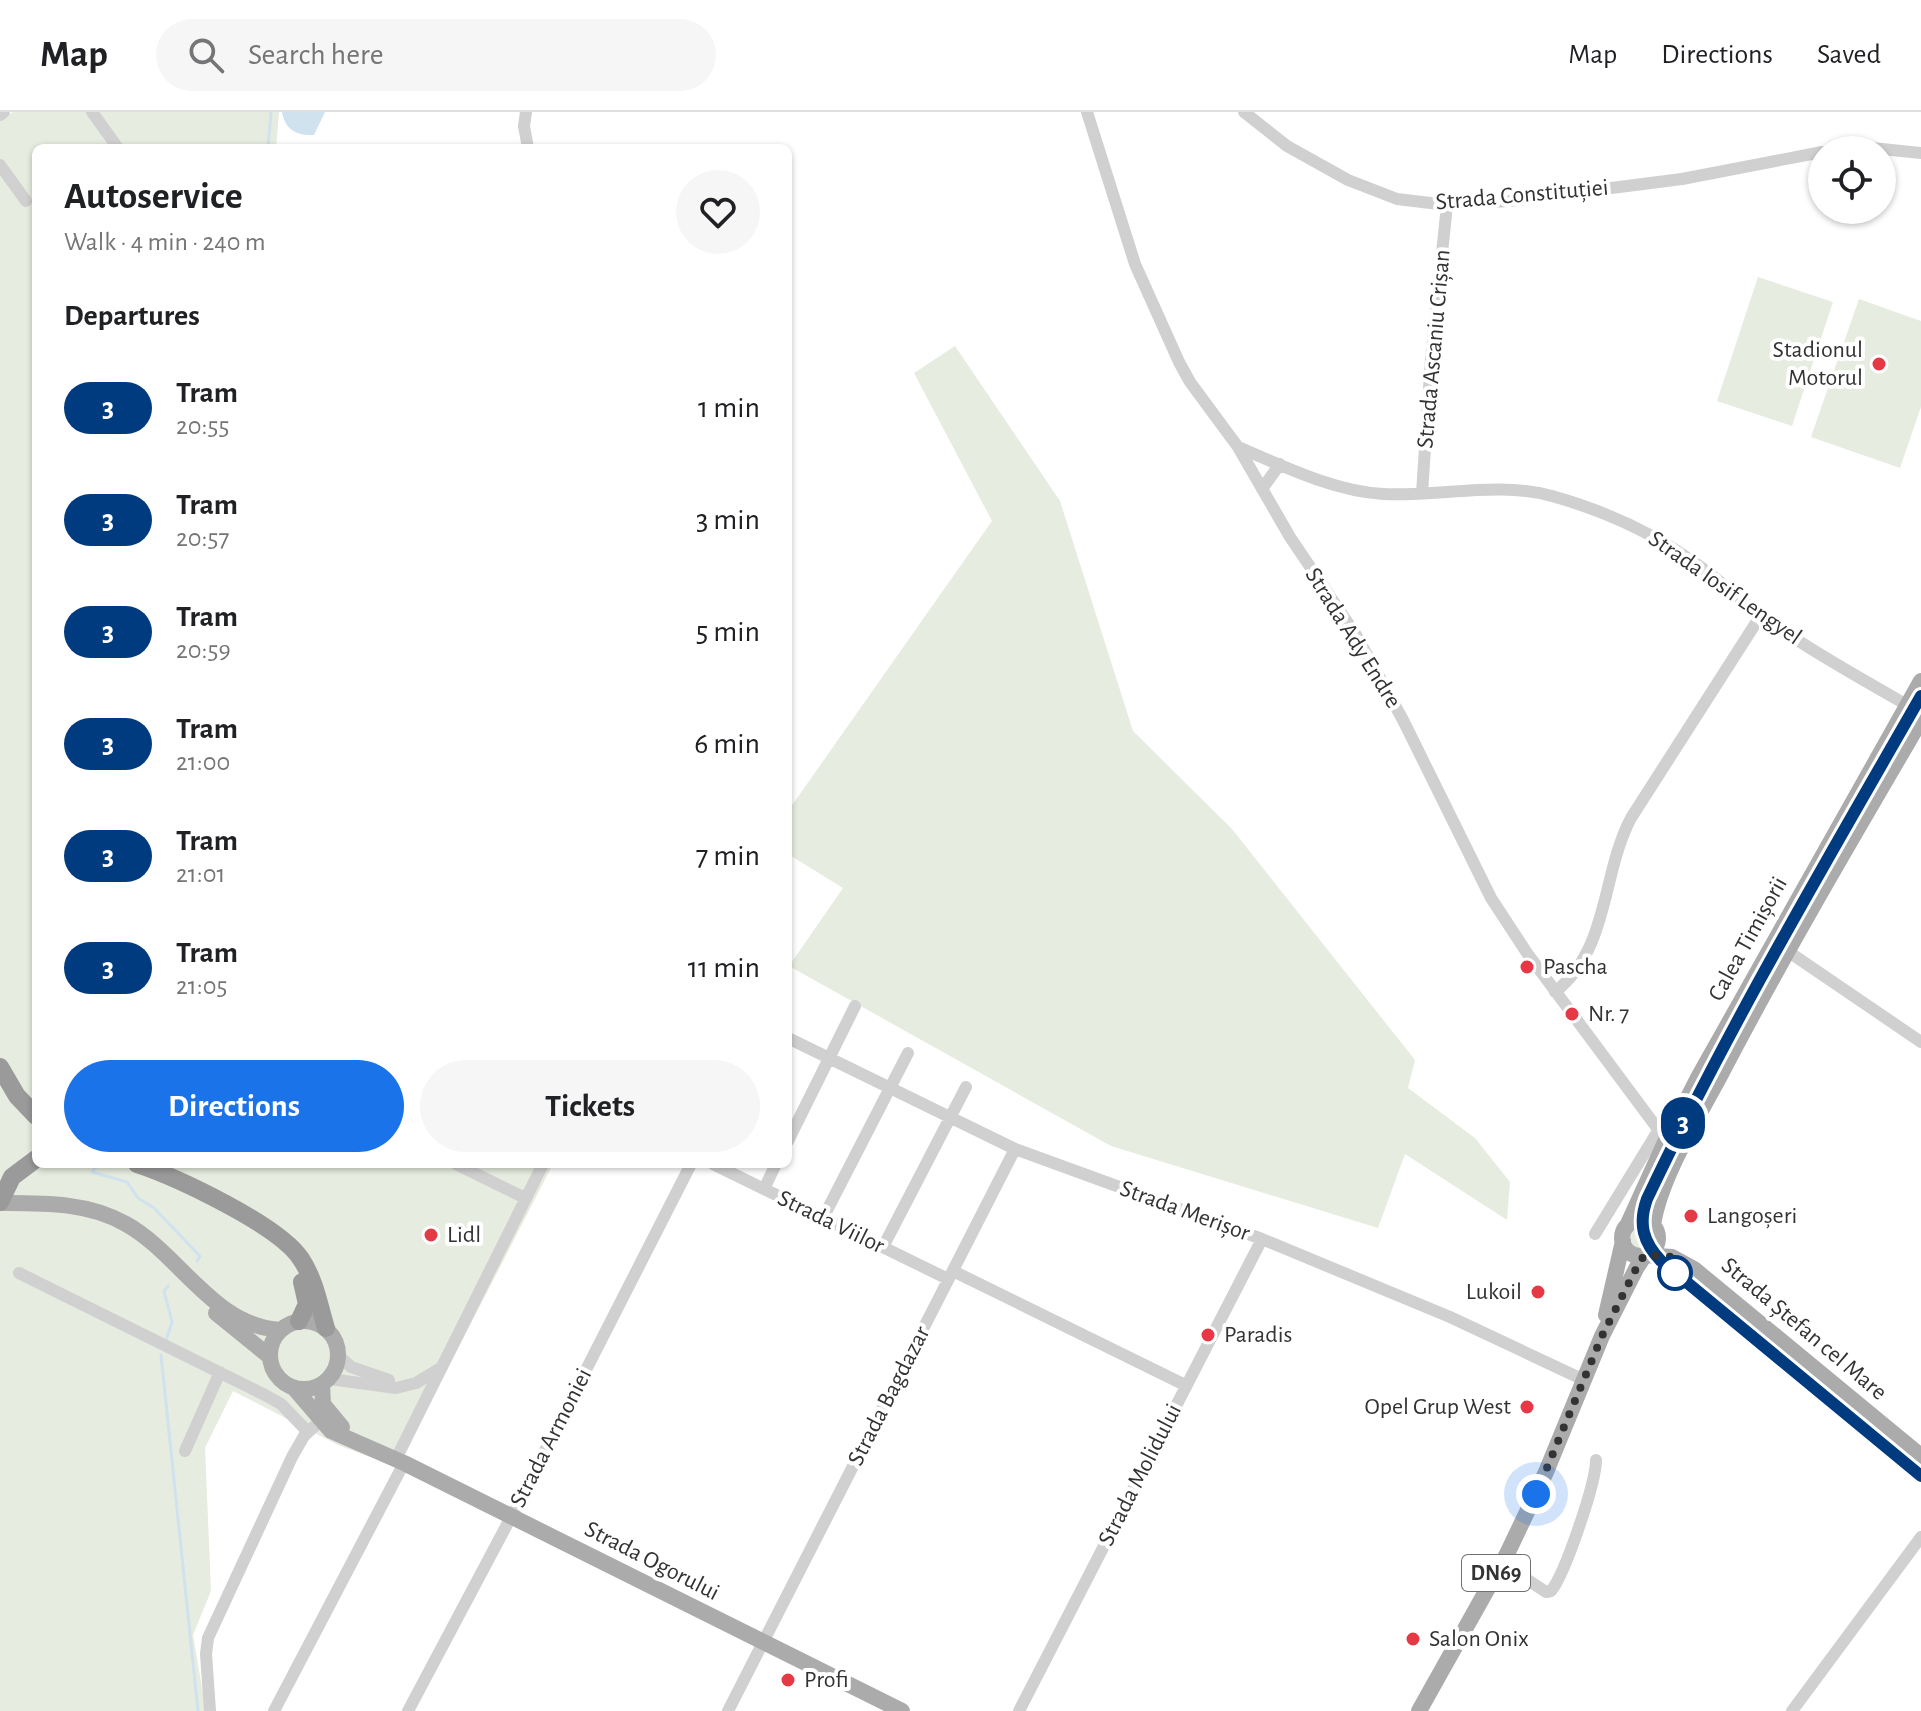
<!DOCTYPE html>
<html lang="en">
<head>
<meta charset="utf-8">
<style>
	body { margin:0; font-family:"Alegreya Sans",sans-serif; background:#f6f6f6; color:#202124; height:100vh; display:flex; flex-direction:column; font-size:30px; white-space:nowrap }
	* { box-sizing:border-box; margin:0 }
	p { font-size:26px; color:#757577 }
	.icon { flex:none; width:44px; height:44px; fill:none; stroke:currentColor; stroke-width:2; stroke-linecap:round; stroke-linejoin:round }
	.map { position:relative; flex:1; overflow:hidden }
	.details { position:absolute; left:32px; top:32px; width:760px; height:1024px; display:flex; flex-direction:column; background:#fff; border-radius:12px; box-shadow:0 2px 6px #0004 }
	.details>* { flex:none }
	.badge { padding:0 16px; border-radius:26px; font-size:28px; line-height:52px }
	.buttons { position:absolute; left:1808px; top:24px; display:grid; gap:16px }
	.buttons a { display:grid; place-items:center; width:88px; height:88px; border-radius:50%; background:#fff; box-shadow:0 2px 6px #0004; font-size:40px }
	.you { position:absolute; width:40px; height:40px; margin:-20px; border:6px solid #fff; border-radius:50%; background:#1a73e8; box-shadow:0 0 0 12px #1a73e833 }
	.map>.badge { position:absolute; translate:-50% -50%; box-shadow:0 0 0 4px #fff }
	h2 { padding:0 32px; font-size:30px; line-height:72px }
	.round { display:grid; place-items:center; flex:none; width:84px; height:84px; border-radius:42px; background:#f6f6f6 }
	.summary { display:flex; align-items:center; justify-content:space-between; height:136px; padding:0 32px }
	h1 { font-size:38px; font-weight:700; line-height:60px }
	.button { display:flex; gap:16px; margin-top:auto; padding:16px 32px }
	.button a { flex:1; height:92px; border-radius:48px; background:#1a73e8; color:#fff; font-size:32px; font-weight:700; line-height:92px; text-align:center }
	.button a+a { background:#f6f6f6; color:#202124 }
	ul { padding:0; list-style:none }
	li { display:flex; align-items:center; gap:24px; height:112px; padding:0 32px }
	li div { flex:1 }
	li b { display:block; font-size:30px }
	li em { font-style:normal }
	li .badge { min-width:88px; font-weight:700; text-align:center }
	header { display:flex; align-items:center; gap:48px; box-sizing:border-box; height:112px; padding:0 40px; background:#fff; border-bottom:2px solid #e0e0e0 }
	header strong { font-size:38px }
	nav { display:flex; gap:44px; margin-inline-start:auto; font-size:28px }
	.search { width:560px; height:72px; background:#f6f6f6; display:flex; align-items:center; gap:20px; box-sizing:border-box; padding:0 28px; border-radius:44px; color:#757577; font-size:30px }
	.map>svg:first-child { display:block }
</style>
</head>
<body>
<header>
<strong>Map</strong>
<div class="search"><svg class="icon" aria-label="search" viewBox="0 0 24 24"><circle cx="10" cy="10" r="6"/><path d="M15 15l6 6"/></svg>Search here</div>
<nav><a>Map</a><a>Directions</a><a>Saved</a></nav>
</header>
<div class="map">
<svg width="1921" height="1599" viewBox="0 0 1921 1599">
	<rect width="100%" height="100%" fill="#fff"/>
	<path fill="#e6ecdf" d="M 13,0 L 279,0 L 276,36 L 36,36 L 36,1052 L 553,1052 L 397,1355 L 338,1333 L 233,1279 L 205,1336 L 211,1479 L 193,1523 L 206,1599 L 0,1599 L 0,8 Z
		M 1758,165 L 1833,190 L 1792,314 L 1717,289 Z
		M 1859,187 L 1921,209 L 1921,295 L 1900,356 L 1811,325 Z
		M 955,234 L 1060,389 L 1133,619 L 1232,717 L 1415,948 L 1408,976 L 1475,1026 L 1510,1070 L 1507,1108 L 1405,1042 L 1378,1116 L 1111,1034 L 789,854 L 843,776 L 788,742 L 788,699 L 992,409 L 914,261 Z
		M1629 1126a12 12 0 1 1 24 0a12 12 0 1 1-24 0Z"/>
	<path fill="#cfe2ee" d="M 282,0 L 325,0 L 314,23 C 297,24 285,18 282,0 Z"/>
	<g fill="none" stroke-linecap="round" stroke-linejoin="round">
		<path stroke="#cfe2ee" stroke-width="3" d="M 268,36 L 271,0
			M 96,1055 L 92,1060 L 127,1070 L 138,1086 L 154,1096 L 200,1144 L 197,1149
			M 166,1228 L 172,1210 L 164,1179 L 168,1174
			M 161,1243 L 198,1599"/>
		<path stroke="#d0d0d0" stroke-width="12" d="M 92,0 L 118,36
			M 526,0 L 524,14 L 528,36
			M 1087,0 L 1135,152 L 1179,250 L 1190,270 L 1238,335 L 1290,425 L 1356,523 L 1403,608 L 1491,786 L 1527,841 L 1666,1028
			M 1244,0 L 1287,34 L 1348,68 L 1397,87 L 1447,93 L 1509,89 L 1682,67 L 1822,40
			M 0,3 L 4,0
			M 1841,38 L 1872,36 L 1921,41
			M 0,53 L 26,89
			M 1238,335 C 1283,354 1333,379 1383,382 C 1438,385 1498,369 1552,384 C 1602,398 1653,421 1695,451 C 1719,467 1739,487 1762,504 C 1808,537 1858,565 1907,593
			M 1262,377 L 1280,352
			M 1422,381 L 1431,247 L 1447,93
			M 1786,838 L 1921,930
			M 1555,880 C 1610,836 1601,763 1631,706 L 1761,503
			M 788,926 L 1015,1037 L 1262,1127 L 1450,1205 L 1584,1268
			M 788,1029 L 855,894
			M 456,1052 L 525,1086
			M 713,1052 L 948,1167
			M 764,1077 L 776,1052
			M 823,1106 L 908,941
			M 1595,1122 L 1658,1019
			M 883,1135 L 966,975
			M 953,1159 L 1185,1273
			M 19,1161 L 265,1283 L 281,1292 L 308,1320
			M 339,1244 L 351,1255 L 389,1268
			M 330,1267 L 396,1276 L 416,1271 L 441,1256
			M 185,1339 L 220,1260
			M 396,1347 L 543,1052
			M 1502,1451 L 1546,1480 L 1551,1479 C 1565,1462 1596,1371 1596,1348
			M 210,1599 L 206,1542 L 208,1526 L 292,1345 L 304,1324 L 320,1309
			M 274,1599 L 404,1351
			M 408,1599 L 511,1405 L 691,1052
			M 728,1599 L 1015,1037
			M 1019,1599 L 1262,1127
			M 1792,1599 L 1921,1425"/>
		<path stroke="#ababab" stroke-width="16" d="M 0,1091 C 43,1091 88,1090 126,1112 C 180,1142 214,1215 281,1218
			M1622 1126a18 18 0 1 1 36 0a18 18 0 1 1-36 0Z
			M 1653,1113 C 1660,1066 1697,1007 1720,964 C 1783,843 1852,726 1921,608
			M 1627,1114 L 1666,1028 L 1699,964 L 1921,569
			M 216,1201 L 269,1244
			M 1606,1203 L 1623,1129
			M270 1243a34 34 0 1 1 68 0a34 34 0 1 1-68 0Z
			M 322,1273 L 323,1292 L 342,1315
			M 294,1276 L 331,1319 L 404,1351 L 902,1599
			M 1419,1599 L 1507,1442 L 1546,1360 L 1602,1224 L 1637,1155 L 1645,1143 L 1672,1145 L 1694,1157 L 1921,1344"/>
		<path stroke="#9a9a9a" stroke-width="18" d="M 0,955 L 17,984 L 36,1004
			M 137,1052 C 176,1065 279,1113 301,1147 C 315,1168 319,1193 326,1216
			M 0,1090 L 12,1065 L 36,1047
			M 299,1209 L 307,1192 L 302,1170"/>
		<path stroke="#888" stroke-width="2" d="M 1921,584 C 1826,750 1729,914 1647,1087 C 1636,1114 1646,1135 1666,1154 L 1921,1364"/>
	</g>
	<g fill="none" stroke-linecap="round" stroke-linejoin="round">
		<defs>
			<path id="line" d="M 1921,584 C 1826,750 1729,914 1647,1087 C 1638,1112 1643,1130 1661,1149 L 1921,1364"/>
		</defs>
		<use href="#line" stroke="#fff" stroke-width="18"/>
		<use href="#line" stroke="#003b80" stroke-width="12"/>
		<path stroke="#333" stroke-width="8" stroke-dasharray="0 14.4" d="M 1536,1382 L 1602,1224 L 1640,1149 L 1645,1143 L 1672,1145 L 1684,1151 L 1675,1161"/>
	</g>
	<g fill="#e63946" stroke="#fff" stroke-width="3">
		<circle cx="1879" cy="252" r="8"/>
		<circle cx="1527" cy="855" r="8"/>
		<circle cx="1572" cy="902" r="8"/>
		<circle cx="1691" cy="1104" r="8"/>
		<circle cx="431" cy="1123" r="8"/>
		<circle cx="1538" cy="1180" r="8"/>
		<circle cx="1208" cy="1223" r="8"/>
		<circle cx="1527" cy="1295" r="8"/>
		<circle cx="1413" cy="1527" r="8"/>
		<circle cx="788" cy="1568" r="8"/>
	</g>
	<circle fill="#fff" stroke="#003b80" stroke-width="4" cx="1675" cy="1161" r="16"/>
	<g text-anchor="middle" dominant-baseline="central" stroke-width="8" stroke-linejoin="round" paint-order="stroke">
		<rect fill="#fff" stroke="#707070" stroke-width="2" x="1462" y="1443" width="68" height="36" rx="6"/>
		<g font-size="22" font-weight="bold" fill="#333">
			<text x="1496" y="1461">DN69</text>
		</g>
		<g font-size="24" fill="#333" stroke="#fff">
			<text transform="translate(1522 83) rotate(-5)">Strada Constituției</text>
			<text transform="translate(1434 237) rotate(-85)">Strada Ascaniu Crișan</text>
			<text transform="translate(1725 476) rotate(35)">Strada Iosif Lengyel</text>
			<text transform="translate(1353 526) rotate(58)">Strada Ady Endre</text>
			<text transform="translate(1748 827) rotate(-61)">Calea Timișorii</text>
			<text transform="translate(1185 1099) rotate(20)">Strada Merișor</text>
			<text transform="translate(831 1110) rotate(26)">Strada Viilor</text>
			<text transform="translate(1804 1217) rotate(40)">Strada Ștefan cel Mare</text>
			<text transform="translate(889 1284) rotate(-63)">Strada Bagdazar</text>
			<text transform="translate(551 1326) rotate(-63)">Strada Armoniei</text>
			<text transform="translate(1140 1363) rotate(-63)">Strada Molidului</text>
			<text transform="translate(652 1449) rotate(27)">Strada Ogorului</text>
		</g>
		<g font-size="24" fill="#333" stroke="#fff" text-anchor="start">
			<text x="1863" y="238" text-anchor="end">Stadionul<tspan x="1863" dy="28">Motorul</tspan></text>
			<text x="1543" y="855">Pascha</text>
			<text x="1588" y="902">Nr. 7</text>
			<text x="1707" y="1104">Langoșeri</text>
			<text x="447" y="1123">Lidl</text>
			<text x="1522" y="1180" text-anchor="end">Lukoil</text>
			<text x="1224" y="1223">Paradis</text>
			<text x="1511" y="1295" text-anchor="end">Opel Grup West</text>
			<text x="1429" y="1527">Salon Onix</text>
			<text x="804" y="1568">Profi</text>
		</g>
	</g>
</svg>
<div class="buttons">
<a><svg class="icon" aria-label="locate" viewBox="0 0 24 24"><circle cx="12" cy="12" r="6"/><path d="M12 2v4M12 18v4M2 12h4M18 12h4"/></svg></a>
</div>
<div class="you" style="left:1536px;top:1382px"></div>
<b class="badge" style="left:1683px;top:1011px;background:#003b80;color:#fff">3</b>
<section class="details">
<div class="summary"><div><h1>Autoservice</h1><p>Walk · 4 min · 240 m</p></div><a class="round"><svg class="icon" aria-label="heart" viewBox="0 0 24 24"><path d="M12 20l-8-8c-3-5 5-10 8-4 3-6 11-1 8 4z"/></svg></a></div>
<h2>Departures</h2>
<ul>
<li><span class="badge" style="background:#003b80;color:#fff">3</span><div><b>Tram</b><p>20:55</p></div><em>1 min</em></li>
<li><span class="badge" style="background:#003b80;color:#fff">3</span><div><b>Tram</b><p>20:57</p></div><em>3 min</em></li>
<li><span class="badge" style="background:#003b80;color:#fff">3</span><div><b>Tram</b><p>20:59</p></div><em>5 min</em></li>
<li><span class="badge" style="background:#003b80;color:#fff">3</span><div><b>Tram</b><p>21:00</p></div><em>6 min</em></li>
<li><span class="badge" style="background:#003b80;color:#fff">3</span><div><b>Tram</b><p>21:01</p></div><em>7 min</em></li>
<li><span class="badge" style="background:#003b80;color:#fff">3</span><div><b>Tram</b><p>21:05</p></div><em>11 min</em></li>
</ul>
<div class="button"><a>Directions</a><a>Tickets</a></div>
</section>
</div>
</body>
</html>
